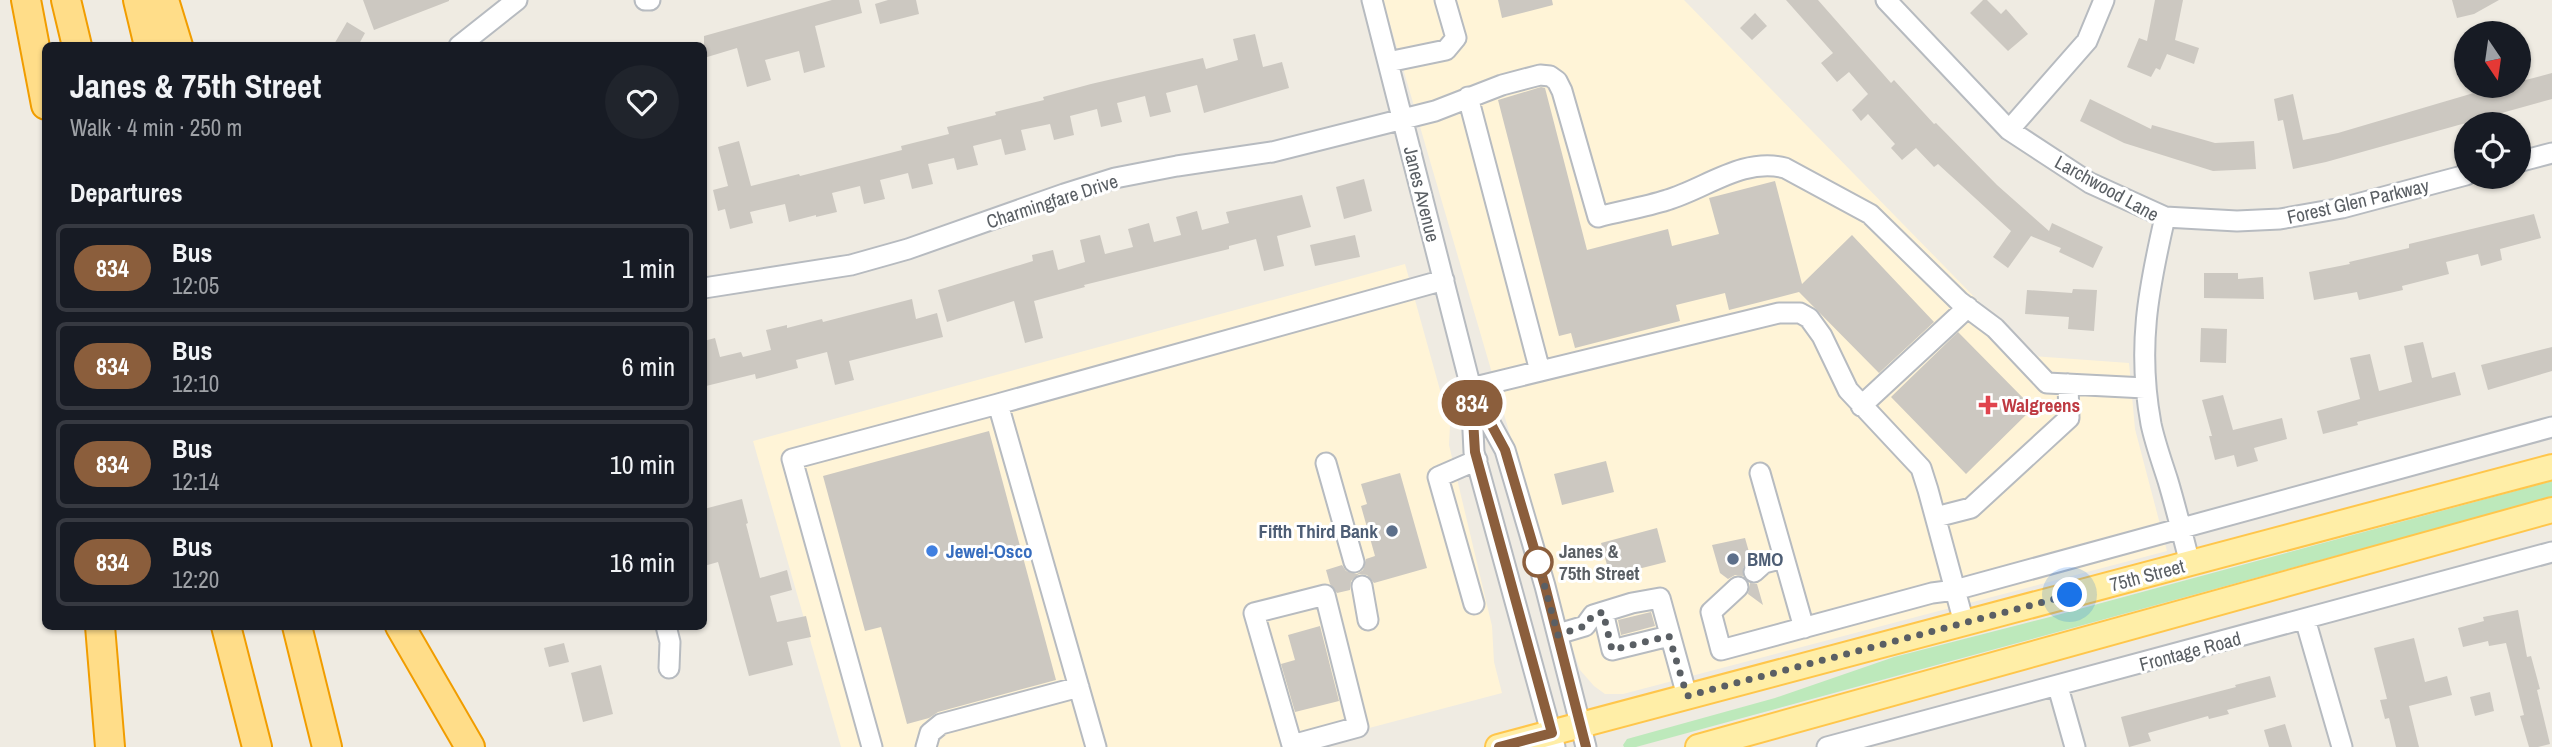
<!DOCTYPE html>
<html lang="en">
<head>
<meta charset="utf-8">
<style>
	body { margin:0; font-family:"Archivo Narrow",sans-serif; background:#20242c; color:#f1f3f6; height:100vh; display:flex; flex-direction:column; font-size:26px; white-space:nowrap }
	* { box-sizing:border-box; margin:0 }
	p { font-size:23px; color:#9ea1a6 }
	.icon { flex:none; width:38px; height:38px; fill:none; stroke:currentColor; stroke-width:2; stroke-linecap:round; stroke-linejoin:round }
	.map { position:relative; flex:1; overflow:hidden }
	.details { position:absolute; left:42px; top:42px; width:665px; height:588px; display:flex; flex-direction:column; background:#171b24; border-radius:10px; box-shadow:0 2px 5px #0004 }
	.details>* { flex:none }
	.badge { padding:0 14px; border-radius:23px; font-size:24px; line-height:46px }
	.needle { width:46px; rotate:167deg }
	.tools { position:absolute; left:2454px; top:21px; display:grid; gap:14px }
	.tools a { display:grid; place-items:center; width:77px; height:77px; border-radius:50%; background:#171b24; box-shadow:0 2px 5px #0004; font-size:35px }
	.you { position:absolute; width:35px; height:35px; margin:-18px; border:5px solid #fff; border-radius:50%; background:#1a73e8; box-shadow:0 0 0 10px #1a73e833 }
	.map>.badge { position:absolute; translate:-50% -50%; box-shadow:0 0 0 4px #fff }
	h2 { padding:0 28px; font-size:26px; line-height:63px }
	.round { display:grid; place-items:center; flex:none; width:74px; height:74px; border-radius:37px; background:#20242c }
	.overview { display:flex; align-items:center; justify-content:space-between; height:119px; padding:0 28px }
	h1 { font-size:33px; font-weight:700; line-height:52px }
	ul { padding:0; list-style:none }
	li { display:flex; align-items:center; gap:21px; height:88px; margin:0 14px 10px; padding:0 14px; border:4px solid #363941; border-radius:10px }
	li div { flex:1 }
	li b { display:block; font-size:26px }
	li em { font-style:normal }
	li .badge { min-width:77px; font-weight:700; text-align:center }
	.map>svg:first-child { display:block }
</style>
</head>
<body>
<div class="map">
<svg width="2552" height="747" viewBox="0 0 2552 747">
	<rect width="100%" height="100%" fill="#efebe2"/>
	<path fill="#fff4d7" d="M 1383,0 L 1684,0 L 2032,356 L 2129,363 L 2135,429 L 2167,551 L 1623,694 L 1605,694 L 1594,686 L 1580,670 L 1572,647 Z
		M 1405,264 L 1450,426 L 1449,445 L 1492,626 L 1494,662 L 1502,693 L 1297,747 L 841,747 L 753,441 Z"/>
	<path fill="#bde9bb" d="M 2552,481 L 2552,497 L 1636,747 L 1624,747 L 1623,745 L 1627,739 L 1775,698 L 1894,657 L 2046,618 Z"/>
	<path fill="#ccc8c1" d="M 363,0 L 449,0 L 449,1 L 374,30 Z
		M 832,0 L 859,0 L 862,13 L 815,26 L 825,67 L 804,73 L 799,51 L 765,60 L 771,80 L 747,87 L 737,48 L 704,58 L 704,36 Z
		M 888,0 L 916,0 L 919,14 L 880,24 L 875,4 Z
		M 1498,0 L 1552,0 L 1553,5 L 1502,18 Z
		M 1786,0 L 1818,0 L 1891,83 L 1894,80 L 1934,124 L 1936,123 L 1997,185 L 2049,231 L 2052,223 L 2103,247 L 2093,268 L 2059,252 L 2061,248 L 2031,236 L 2008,268 L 1993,257 L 2011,231 L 1938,164 L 1934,167 L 1916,148 L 1902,160 L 1891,148 L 1895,144 L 1868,114 L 1861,121 L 1852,110 L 1868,94 L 1849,72 L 1837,82 L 1821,63 L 1833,53 Z
		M 1983,0 L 1987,0 L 2001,14 L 2006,9 L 2028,34 L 2008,51 L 1970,13 Z
		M 2155,0 L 2183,0 L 2175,40 L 2199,48 L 2194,64 L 2167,54 L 2160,70 L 2156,68 L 2151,77 L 2127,67 L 2139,38 L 2147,41 Z
		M 2452,0 L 2499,0 L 2474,14 L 2457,18 Z
		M 1755,13 L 1767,26 L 1752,40 L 1740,28 Z
		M 347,22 L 365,33 L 358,46 L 333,46 Z
		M 1255,34 L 1263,67 L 1282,62 L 1289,88 L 1204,113 L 1197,85 L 1166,93 L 1171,112 L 1150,117 L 1145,96 L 1117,103 L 1122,122 L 1101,127 L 1097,109 L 1070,116 L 1074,135 L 1054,140 L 1050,124 L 1021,130 L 1026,150 L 1005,155 L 1001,139 L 973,146 L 978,165 L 957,170 L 954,158 L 928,164 L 933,184 L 912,189 L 908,173 L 880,180 L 885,199 L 864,204 L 860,186 L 832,193 L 837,212 L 816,217 L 816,215 L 789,222 L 785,204 L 750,212 L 753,223 L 730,229 L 725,209 L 718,211 L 713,190 L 728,186 L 718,147 L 739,141 L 751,186 L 799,174 L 800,176 L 902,150 L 901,146 L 949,134 L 947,127 L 996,115 L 995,112 L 1044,100 L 1043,97 L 1091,84 L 1203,58 L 1206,69 L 1238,60 L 1233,39 Z
		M 2552,73 L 2552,99 L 2326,162 L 2293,169 L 2283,120 L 2278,121 L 2274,99 L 2293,94 L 2303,140 L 2338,133 L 2477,92 L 2505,86 L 2518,86 L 2518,82 Z
		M 1541,87 L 1545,88 L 1587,250 L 1668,229 L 1672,246 L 1719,234 L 1709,198 L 1775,181 L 1802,284 L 1852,235 L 1934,322 L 1879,373 L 1799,292 L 1729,310 L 1725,293 L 1676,305 L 1680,321 L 1575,348 L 1571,333 L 1559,336 L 1498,100 Z
		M 2090,99 L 2151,129 L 2152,125 L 2215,143 L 2254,141 L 2256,169 L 2213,171 L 2124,143 L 2080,121 Z
		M 1364,179 L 1372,211 L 1344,219 L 1336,187 Z
		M 1302,195 L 1311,227 L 1277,236 L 1284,266 L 1264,271 L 1256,239 L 1229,246 L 1229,249 L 1084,285 L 1085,287 L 1034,301 L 1043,338 L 1025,343 L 1014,301 L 947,322 L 938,290 L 1033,261 L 1032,255 L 1053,250 L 1058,270 L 1085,262 L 1080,240 L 1100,235 L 1105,254 L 1133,247 L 1128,229 L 1149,223 L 1154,242 L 1181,235 L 1176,217 L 1197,211 L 1202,230 L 1229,223 L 1226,212 Z
		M 2534,214 L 2541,238 L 2500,249 L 2502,260 L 2481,266 L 2478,254 L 2446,262 L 2449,274 L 2402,286 L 2403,290 L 2359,300 L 2357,292 L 2314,300 L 2309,272 L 2350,264 L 2349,262 L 2409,248 L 2409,244 Z
		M 1355,235 L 1360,257 L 1315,266 L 1310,245 Z
		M 2204,273 L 2238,273 L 2238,279 L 2263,277 L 2264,299 L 2204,298 Z
		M 2073,289 L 2097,290 L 2094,331 L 2068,329 L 2069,317 L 2025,314 L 2027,290 L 2072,293 Z
		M 912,299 L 916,319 L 937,313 L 943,337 L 849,361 L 854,380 L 835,385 L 827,352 L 796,360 L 798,368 L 756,379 L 755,374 L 706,386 L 704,378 L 704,341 L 715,338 L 720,357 L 741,352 L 743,357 L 771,350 L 766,330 L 787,325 L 787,328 L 822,319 L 823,322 Z
		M 2201,328 L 2227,329 L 2226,363 L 2200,362 Z
		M 1958,332 L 2033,408 L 1966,474 L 1891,397 Z
		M 2423,342 L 2432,378 L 2455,372 L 2461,395 L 2357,422 L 2358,425 L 2323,434 L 2317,411 L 2360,399 L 2350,358 L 2370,354 L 2379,391 L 2412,382 L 2404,346 Z
		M 2552,347 L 2552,371 L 2488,390 L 2481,365 Z
		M 2223,395 L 2233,430 L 2282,418 L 2287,439 L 2254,448 L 2258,461 L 2237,467 L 2234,455 L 2215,460 L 2209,436 L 2212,436 L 2202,400 Z
		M 989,431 L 1056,680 L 938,712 L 929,718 L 907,724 L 881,627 L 865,631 L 823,476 Z
		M 1606,461 L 1614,492 L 1562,505 L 1554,474 Z
		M 1400,473 L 1427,568 L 1374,583 L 1367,575 L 1359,574 L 1351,581 L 1350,590 L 1337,593 L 1330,584 L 1326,570 L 1342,565 L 1346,571 L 1357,574 L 1363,570 L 1366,559 L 1375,556 L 1361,506 L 1367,504 L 1361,484 Z
		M 742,499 L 748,523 L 746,524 L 760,578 L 787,570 L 792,590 L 770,596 L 777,622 L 806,616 L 811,637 L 787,642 L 793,665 L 749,676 L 718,562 L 704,566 L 704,509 Z
		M 1657,528 L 1666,562 L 1610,576 L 1601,543 Z
		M 1745,538 L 1751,559 L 1743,568 L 1743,576 L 1735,575 L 1728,579 L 1720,573 L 1712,545 Z
		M 1750,583 L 1757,584 L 1763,605 L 1748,594 Z
		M 2518,610 L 2527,657 L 2531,656 L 2540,689 L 2537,690 L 2550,744 L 2538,747 L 2529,747 L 2520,716 L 2524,715 L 2506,643 L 2489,646 L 2488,641 L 2463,647 L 2458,628 L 2484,621 L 2483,617 Z
		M 1651,612 L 1655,626 L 1621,635 L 1618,620 Z
		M 1320,626 L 1339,701 L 1295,712 L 1281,664 L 1295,660 L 1288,635 Z
		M 2414,638 L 2425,682 L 2447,676 L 2452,695 L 2409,706 L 2419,747 L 2396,747 L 2389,718 L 2385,719 L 2380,700 L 2387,699 L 2374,648 Z
		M 564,643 L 569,662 L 549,667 L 544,648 Z
		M 601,665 L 613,714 L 583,722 L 571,673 Z
		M 2270,676 L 2276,697 L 2227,710 L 2229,714 L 2209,719 L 2208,716 L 2148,733 L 2151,741 L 2129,747 L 2121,717 L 2236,687 L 2235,685 Z
		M 2490,692 L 2494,711 L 2475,716 L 2470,697 Z
		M 2285,724 L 2292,747 L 2269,747 L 2264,730 Z"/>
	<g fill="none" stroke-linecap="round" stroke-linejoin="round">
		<defs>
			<path id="minor" d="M 645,0 L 650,0
				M 1372,0 L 1471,388 L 1474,452 L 1555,747
				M 1886,0 L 2009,130 L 2090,183 L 2165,217 L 2237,221 L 2280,219 L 2342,208 L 2466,175
				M 459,46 L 517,0
				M 1388,62 L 1446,50 L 1456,38 L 1445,0
				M 1468,97 L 1540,371
				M 2009,130 L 2087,41 L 2104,0
				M 2518,162 L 2552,153
				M 2165,217 C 2148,291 2137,348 2151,424 C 2155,443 2162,462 2168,481 C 2176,508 2183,536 2190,564
				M 704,288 L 851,265 L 908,249 L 1064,194 L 1115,178 L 1177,166 L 1272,152 L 1435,111 L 1502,85 L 1540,75 L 1550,76 L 1557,81 L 1562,91 L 1598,217 C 1621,211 1645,207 1667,200 C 1705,189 1743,157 1785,168 L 1870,214 L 1960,302 L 1995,328 L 2047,383 L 2145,388
				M 1471,388 L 1779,313 L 1800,313 L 1809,318 L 1822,336 L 1848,390 L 1921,468 L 1928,490 L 1964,623
				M 1473,392 L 1505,450 L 1545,586 L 1586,747
				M 1861,406 L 1968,307
				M 1326,463 L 1354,562
				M 1760,473 L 1804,628
				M 1936,517 L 1971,508 L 2069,418 L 2068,384
				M 1754,572 L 1764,563 L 1784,558
				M 1362,586 L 1368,620
				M 1738,587 L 1711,612 L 1721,650 L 1932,593 L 1955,590 L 2552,427
				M 1325,595 L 1358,727 L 1292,745 L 1254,613 Z
				M 1474,604 L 1438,477 L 1477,460
				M 1603,612 L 1612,650 L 1669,636
				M 2305,619 L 2342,747
				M 666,626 L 670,642 L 669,668
				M 1558,634 L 1585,626 L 1593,615 L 1632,603 L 1660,598 L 1687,696
				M 2058,687 L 2075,747
				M 872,747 L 792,459 L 998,404
				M 926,747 L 930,733 L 941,724 L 1079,687
				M 1096,747 L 998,404 L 1444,280
				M 1827,747 L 2552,552"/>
			<path id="major" d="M 1498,747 L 2552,467
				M 1698,747 L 2552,510"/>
			<path id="highway" d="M 26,0 L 46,105
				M 66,0 L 77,46
				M 138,0 L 149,46
				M 164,0 L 178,46
				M 100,626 L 110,747
				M 226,626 L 257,747
				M 297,626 L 327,747
				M 400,626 L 470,747"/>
		</defs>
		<use href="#minor" stroke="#b7bbc0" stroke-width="23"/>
		<use href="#major" stroke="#ffc64b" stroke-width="28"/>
		<use href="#highway" stroke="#f19d00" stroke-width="32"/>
		<use href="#minor" stroke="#fff" stroke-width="19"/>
		<use href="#major" stroke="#ffeea7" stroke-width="24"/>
		<use href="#highway" stroke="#ffdd89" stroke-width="28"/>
	</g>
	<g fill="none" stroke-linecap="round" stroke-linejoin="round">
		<defs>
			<path id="line" d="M 1499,747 L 1552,733 L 1475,452 L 1471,387 L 1505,450 L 1545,586 L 1586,747"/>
		</defs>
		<use href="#line" stroke="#fff" stroke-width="16"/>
		<use href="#line" stroke="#8b5e3c" stroke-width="10"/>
		<path stroke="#5a5f64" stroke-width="7" stroke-dasharray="0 12.6" d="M 1538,562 L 1558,635 L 1585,626 L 1593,615 L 1603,612 L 1612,650 L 1669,636 L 1687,696 L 2070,595"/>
	</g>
	<path fill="#e0444e" stroke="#fff" stroke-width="2.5" d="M1984.5 394.5h7v7h7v7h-7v7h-7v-7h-7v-7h7z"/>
	<g fill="#5c6f8a" stroke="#fff" stroke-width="2.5">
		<circle cx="1392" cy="531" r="7"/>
		<circle cx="1733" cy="559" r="7"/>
	</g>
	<circle fill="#3f7fe0" stroke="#fff" stroke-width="2.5" cx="932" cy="551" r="7"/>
	<circle fill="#fff" stroke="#8b5e3c" stroke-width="3.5" cx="1538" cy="562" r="14"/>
	<g text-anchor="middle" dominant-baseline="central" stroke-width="6" stroke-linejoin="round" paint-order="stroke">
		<g font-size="19" fill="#5a5f64" stroke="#fff">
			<text transform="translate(2107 188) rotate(29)">Larchwood Lane</text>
			<text transform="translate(1422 194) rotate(76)">Janes Avenue</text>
			<text transform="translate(1052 201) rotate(-18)">Charmingfare Drive</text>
			<text transform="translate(2358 201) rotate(-13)">Forest Glen Parkway</text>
			<text transform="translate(2147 575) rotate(-15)">75th Street</text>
			<text transform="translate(2190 651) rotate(-15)">Frontage Road</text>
		</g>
		<g font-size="19" font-weight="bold" fill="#be3a42" stroke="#fff" text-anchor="start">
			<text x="2002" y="405">Walgreens</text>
		</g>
		<g font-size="19" font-weight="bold" fill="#4e5e75" stroke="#fff" text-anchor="end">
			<text x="1378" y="531">Fifth Third Bank</text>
			<text x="1747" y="559" text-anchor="start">BMO</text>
		</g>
		<g font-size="19" font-weight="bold" fill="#366cbe" stroke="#fff" text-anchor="start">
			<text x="946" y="551">Jewel-Osco</text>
		</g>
		<g font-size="19" font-weight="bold" fill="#5a5f64" stroke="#fff" text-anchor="start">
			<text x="1559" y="551">Janes &amp;<tspan x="1559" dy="22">75th Street</tspan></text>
		</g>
	</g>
</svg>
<div class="tools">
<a><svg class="needle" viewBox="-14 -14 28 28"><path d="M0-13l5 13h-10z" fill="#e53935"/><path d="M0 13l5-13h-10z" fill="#9ea1a6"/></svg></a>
<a><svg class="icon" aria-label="locate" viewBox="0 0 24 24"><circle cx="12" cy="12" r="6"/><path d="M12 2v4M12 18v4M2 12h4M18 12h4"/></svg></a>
</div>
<div class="you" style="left:2070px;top:595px"></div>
<b class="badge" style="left:1472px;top:403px;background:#8b5e3c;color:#fff">834</b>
<section class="details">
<div class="overview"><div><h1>Janes &amp; 75th Street</h1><p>Walk · 4 min · 250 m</p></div><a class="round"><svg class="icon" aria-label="heart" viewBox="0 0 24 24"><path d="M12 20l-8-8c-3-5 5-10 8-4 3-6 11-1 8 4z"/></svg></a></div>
<h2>Departures</h2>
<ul>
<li><span class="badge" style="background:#8b5e3c;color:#fff">834</span><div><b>Bus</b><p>12:05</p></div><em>1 min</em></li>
<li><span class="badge" style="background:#8b5e3c;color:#fff">834</span><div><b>Bus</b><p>12:10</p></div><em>6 min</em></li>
<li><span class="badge" style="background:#8b5e3c;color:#fff">834</span><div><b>Bus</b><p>12:14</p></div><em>10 min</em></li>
<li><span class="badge" style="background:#8b5e3c;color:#fff">834</span><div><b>Bus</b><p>12:20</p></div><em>16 min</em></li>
</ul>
</section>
</div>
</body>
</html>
